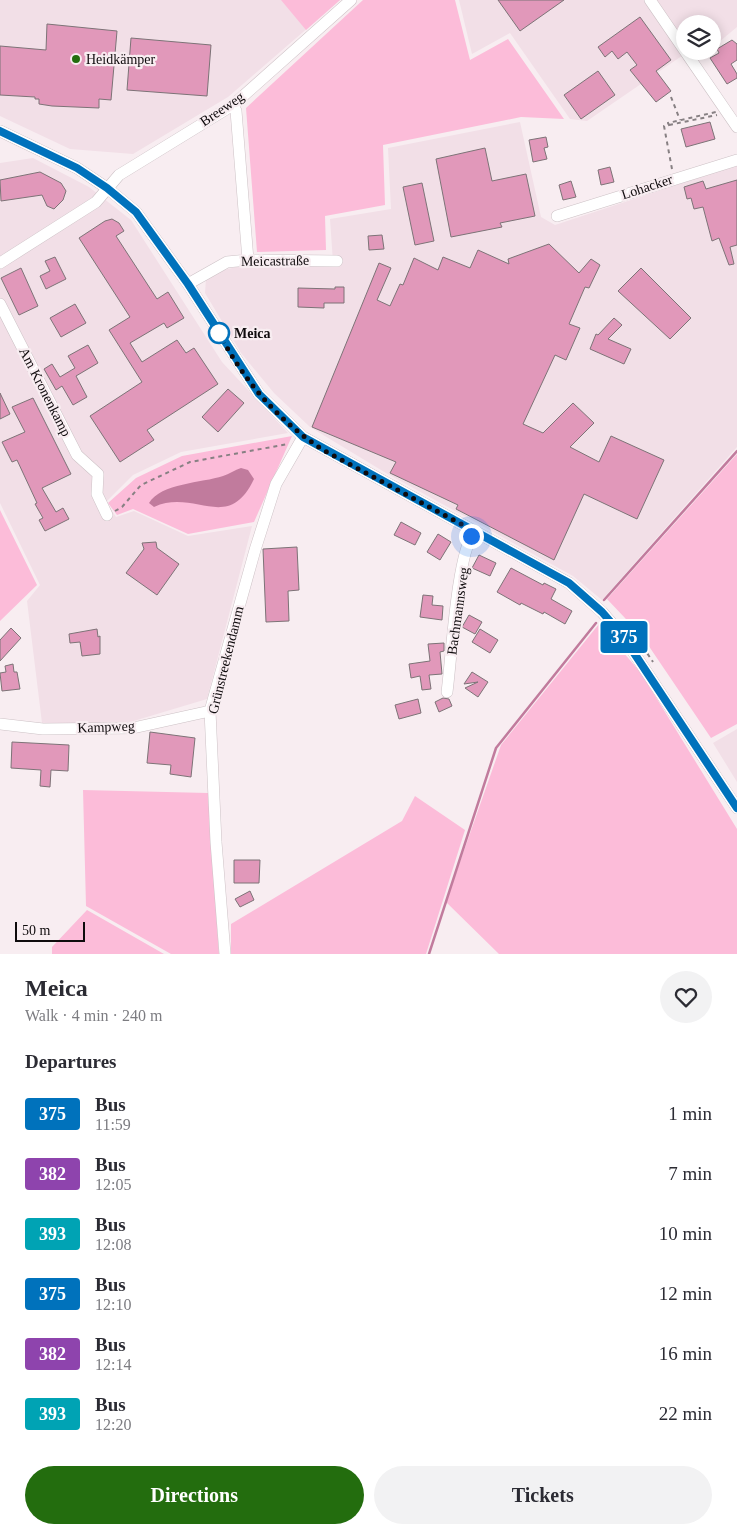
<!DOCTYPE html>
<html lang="en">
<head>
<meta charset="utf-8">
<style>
	body { margin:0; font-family:Georgia,serif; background:#f2f2f3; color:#2b2b33; height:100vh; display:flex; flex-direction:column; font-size:19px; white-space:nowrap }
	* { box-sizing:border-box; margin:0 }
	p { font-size:16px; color:#7c7c81 }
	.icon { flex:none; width:28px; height:28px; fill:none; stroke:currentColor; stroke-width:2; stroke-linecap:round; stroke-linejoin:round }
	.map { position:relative; height:954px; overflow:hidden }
	.details { display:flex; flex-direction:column; background:#fff; flex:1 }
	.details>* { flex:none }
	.badge { padding:0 10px; border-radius:4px; font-size:18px; line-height:32px }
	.buttons { position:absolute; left:676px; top:15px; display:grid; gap:10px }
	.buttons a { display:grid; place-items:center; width:45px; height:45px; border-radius:50%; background:#fff; box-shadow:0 2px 12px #0003; font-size:25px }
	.scale { position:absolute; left:15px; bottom:12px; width:70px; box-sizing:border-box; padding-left:5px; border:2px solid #0f0b0d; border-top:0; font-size:14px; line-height:18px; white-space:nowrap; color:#0f0b0d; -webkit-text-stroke:4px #f8edf1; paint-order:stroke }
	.you { position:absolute; width:25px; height:25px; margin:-12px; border:4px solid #fff; border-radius:50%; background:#1a73e8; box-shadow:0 0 0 8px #1a73e833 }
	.map>.badge { position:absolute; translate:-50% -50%; box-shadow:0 0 0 2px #fff }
	h2 { padding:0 25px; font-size:19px; line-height:45px }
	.round { display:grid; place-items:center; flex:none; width:52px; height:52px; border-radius:26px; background:#f2f2f3 }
	.headline { display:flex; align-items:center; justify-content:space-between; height:85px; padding:0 25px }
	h1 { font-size:24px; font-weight:800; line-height:38px }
	.cta { display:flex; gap:10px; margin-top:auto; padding:10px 25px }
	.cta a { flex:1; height:58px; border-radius:30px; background:#236d0e; color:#fff; font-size:20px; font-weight:800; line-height:58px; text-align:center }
	.cta a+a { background:#f2f2f3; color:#2b2b33 }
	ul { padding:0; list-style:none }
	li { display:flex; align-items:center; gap:15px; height:60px; padding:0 25px }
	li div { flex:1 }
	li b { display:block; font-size:19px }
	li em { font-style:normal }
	li .badge { min-width:55px; font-weight:700; text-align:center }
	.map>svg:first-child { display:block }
</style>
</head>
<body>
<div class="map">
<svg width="737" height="954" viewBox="0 0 737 954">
	<rect width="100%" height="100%" fill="#f8edf1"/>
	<path fill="#f2dfe7" d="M 0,0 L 340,0 L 228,97 L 133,154 L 70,149 L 0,116 Z
		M 459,0 L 737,0 L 737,27 L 713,47 L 712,24 L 685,24 L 685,51 L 689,51 L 587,121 L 570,119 L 510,33 L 472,54 Z
		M 520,122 L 541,217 L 555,225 L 737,165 L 737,447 L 602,600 L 573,576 L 386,473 L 310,427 L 274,393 L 241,353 L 205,293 L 206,279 L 219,271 L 250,264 L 333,262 L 330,219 L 391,209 L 388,148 Z
		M 33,158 L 89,187 L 131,220 L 222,362 L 288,433 L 181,452 L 133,475 L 106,502 L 116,517 L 134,511 L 188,536 L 252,526 L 207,699 L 127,723 L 42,723 L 27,601 L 40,585 L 0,503 L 0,163 Z
		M 737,729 L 737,782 L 713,743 Z"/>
	<path fill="#fcbcd9" d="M 281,0 L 340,0 L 306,30 Z
		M 363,0 L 455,0 L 470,60 L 508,39 L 564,119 L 521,117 L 383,145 L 385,205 L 325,216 L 326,250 L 257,252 L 246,108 Z
		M 292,436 L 254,522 L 188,534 L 133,509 L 117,515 L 108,503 L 136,478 L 182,456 Z
		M 737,454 L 737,724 L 711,738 L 642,636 L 607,599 Z
		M 0,510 L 37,585 L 0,621 Z
		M 599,624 L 641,673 L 737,829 L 737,954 L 499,954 L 446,902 L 501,745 Z
		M 83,790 L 208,793 L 219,954 L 171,954 L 86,906 Z
		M 415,796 L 465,830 L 426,954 L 231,954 L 231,924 L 402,821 Z
		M 87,910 L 164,954 L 52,954 L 52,947 Z"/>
	<path fill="#c17b9d" d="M 241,468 L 248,470 L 254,479 C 228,534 195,488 154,507 L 149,503 C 161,483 202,483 223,476 C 229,474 235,470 241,468 Z"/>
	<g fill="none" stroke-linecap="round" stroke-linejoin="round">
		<path stroke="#c17b9d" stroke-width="2.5" d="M 604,600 L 737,451
			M 429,954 L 496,748 L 596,623"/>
	</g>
	<path fill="#e198ba" stroke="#7d7377" d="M 498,0 L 564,0 L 520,31 Z
		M 640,17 L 671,60 L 656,71 L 671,91 L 656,102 L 630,70 L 637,65 L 627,52 L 618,59 L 612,51 L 605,57 L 598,47 Z
		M 47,24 L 117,31 L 111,100 L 99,99 L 99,108 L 52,106 L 39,104 L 39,99 L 35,99 L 35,97 L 0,95 L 0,46 L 46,50 Z
		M 131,38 L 211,45 L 207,96 L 127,90 Z
		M 732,40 L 737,44 L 737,60 L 731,64 L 737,74 L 737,78 L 727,84 L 710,58 L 719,53 L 717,49 Z
		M 598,71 L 615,95 L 581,119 L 564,95 Z
		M 710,122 L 715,139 L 686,147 L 681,129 Z
		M 546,137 L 548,147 L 544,148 L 547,159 L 533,162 L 529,140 Z
		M 485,148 L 492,181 L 526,174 L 535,216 L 500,223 L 502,227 L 451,237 L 436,159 Z
		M 610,167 L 614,182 L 601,185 L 598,170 Z
		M 40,172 L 61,183 L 66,191 L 63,200 L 54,209 L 47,206 L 42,195 L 1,201 L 0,180 Z
		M 737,180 L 737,245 L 730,247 L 734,264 L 729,265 L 719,238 L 712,241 L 703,207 L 694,209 L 691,198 L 687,199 L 684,187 L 703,181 L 706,189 Z
		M 571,181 L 576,197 L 563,200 L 559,185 Z
		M 422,183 L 434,241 L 415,245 L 403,187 Z
		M 112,219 L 119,223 L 124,231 L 116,236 L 157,299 L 168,292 L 184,318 L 167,328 L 164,323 L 130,343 L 142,362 L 177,340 L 186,353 L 194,348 L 218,384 L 147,430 L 154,440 L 120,462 L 90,416 L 142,382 L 109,330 L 130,317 L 79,238 L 105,221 Z
		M 382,235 L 384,249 L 369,250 L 368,236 Z
		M 549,244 L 579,273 L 591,259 L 600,265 L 589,288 L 585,287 L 569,324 L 580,328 L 566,360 L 555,355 L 523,424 L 543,433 L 573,403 L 594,423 L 570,447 L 599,462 L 611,436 L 664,460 L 637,519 L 584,494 L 554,560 L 456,509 L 458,505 L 390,473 L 396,462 L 312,427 L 379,263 L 391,268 L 377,300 L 390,306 L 400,284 L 403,285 L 414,258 L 438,270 L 443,257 L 470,268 L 478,250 L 509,264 L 508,259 Z
		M 55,257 L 66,279 L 46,289 L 40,276 L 50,271 L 45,261 Z
		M 21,268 L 38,306 L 19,315 L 1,278 Z
		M 641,268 L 691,318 L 670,339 L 618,291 Z
		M 335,287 L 344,287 L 344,303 L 324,303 L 324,308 L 298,307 L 298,288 L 335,289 Z
		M 75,304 L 86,323 L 61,337 L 50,318 Z
		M 614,318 L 622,325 L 608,339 L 631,349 L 624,364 L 590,349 L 596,334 L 598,335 Z
		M 88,345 L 98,363 L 76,376 L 87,397 L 73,405 L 62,386 L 56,390 L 44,369 L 52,364 L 60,377 L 75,368 L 68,356 Z
		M 228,389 L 244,403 L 218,432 L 202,417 Z
		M 0,393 L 10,414 L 0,419 Z
		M 33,398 L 71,474 L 42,488 L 56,512 L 63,508 L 69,519 L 45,531 L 39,520 L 43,518 L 35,504 L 37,503 L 17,460 L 12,462 L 2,442 L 25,432 L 12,407 Z
		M 401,522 L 421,533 L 415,545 L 394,535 Z
		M 438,534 L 451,542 L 440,560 L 427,552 Z
		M 156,542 L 157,548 L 179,564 L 157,595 L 126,573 L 144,549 L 142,543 Z
		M 297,547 L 299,590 L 288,591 L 289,621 L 266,622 L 263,549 Z
		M 479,555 L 496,563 L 490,576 L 472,568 Z
		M 511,568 L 543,585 L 544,583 L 556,589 L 551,599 L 572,611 L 565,624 L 544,612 L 543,614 L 521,603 L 520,605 L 497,592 Z
		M 423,595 L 433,596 L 432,605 L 443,606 L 442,620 L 420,617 Z
		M 469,615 L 482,622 L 475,634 L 462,627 Z
		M 11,628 L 21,638 L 0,661 L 0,640 Z
		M 97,629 L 98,637 L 100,636 L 100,654 L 82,656 L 80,642 L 70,643 L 69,634 Z
		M 480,629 L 498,640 L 490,653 L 472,642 Z
		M 444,643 L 444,651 L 440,652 L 442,674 L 429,675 L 431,689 L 422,690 L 420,676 L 411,678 L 409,664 L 430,661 L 428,644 Z
		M 13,664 L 14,672 L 17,672 L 20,689 L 2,691 L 0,673 L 6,672 L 5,666 Z
		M 472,672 L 488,682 L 478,697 L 465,688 L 478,682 L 464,684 Z
		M 443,698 L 449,699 L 452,706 L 439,712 L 435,702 Z
		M 418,699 L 421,713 L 399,719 L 395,705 Z
		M 150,732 L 195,738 L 191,777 L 170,774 L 171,765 L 147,763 Z
		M 12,742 L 69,745 L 68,771 L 51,770 L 50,787 L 40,786 L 41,770 L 11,768 Z
		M 234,860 L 260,860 L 259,883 L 234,883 Z
		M 250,891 L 254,900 L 240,907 L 235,899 Z"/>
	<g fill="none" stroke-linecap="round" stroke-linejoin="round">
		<defs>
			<path id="minor" d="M 650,0 L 737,127
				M 233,105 L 236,111 L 248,260
				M 0,131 L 77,168 L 107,188 L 136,212 L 188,284 L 259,394 L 303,437 L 569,583 L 602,612 L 622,635 L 737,808
				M 557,216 L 737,160
				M 0,263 L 96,202 L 119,175 L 233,105 L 351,0
				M 188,284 L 227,262 L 248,260 L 337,261
				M 0,304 L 77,455 L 98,474 L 97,494 L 107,515
				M 447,692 C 452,655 456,559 474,531
				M 0,724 L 43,729 L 133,728 L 210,711
				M 225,954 L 216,842 L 210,711 L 255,550 L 276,484 L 303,437"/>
		</defs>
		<use href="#minor" stroke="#cdc2c6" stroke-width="12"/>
		<path stroke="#878083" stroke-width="2" stroke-dasharray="4 4" stroke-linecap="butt" d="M 671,97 L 680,120
			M 669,125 L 717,115
			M 672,169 L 664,126 L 669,125 L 668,123 L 716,112
			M 115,511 L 122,507 L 141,485 L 190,462 L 288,444
			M 643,647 L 653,662"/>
		<use href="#minor" stroke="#fff" stroke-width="11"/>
	</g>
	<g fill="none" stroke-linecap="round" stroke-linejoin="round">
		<defs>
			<path id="line" d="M 0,131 L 77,168 L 107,188 L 136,212 L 188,284 L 259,394 L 303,437 L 569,583 L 602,612 L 622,635 L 737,808"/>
		</defs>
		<use href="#line" stroke="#fff" stroke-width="11"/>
		<use href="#line" stroke="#0072bc" stroke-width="8"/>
		<path stroke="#0f0b0d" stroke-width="5" stroke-dasharray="0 9" d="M 219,333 C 243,380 280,423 325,451 L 474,531 L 471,536"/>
	</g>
	<circle fill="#236d0e" stroke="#f8edf1" stroke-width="2" cx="76" cy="59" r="5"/>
	<circle fill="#fff" stroke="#0072bc" stroke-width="2.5" cx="219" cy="333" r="10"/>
	<g text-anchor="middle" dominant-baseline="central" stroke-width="4.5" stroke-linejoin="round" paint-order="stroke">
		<g font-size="14" fill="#0f0b0d" stroke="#f8edf1" text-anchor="start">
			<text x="86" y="59">Heidkämper</text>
		</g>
		<g font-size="14" fill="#0f0b0d" stroke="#f8edf1">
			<text transform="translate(222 109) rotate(-34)">Breeweg</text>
			<text transform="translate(647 187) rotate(-18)">Lohacker</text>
			<text transform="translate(275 261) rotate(-1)">Meicastraße</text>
			<text transform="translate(45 392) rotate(63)">Am Kronenkamp</text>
			<text transform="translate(458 611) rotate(-82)">Bachmannsweg</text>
			<text transform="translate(226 660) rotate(-76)">Grünstreekendamm</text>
			<text transform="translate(106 727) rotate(-2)">Kampweg</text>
		</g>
		<g font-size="14" font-weight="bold" fill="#0f0b0d" stroke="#f8edf1" text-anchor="start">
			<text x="234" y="333">Meica</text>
		</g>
	</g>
</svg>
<div class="buttons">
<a><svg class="icon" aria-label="layers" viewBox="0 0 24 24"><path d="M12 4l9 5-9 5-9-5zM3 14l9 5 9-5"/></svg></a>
</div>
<div class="scale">50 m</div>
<div class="you" style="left:471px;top:536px"></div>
<b class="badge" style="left:624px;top:637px;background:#0072bc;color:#fff">375</b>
</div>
<section class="details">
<div class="headline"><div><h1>Meica</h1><p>Walk · 4 min · 240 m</p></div><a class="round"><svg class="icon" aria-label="heart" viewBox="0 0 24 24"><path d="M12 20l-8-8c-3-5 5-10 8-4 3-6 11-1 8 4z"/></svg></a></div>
<h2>Departures</h2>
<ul>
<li><span class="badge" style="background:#0072bc;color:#fff">375</span><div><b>Bus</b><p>11:59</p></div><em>1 min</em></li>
<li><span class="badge" style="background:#8e44ad;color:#fff">382</span><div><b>Bus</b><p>12:05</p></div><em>7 min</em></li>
<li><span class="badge" style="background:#00a3b4;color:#fff">393</span><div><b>Bus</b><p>12:08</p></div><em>10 min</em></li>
<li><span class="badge" style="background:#0072bc;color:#fff">375</span><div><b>Bus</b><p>12:10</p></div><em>12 min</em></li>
<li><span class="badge" style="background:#8e44ad;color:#fff">382</span><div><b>Bus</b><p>12:14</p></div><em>16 min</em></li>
<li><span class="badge" style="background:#00a3b4;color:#fff">393</span><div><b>Bus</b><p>12:20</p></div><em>22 min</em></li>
</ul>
<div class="cta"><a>Directions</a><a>Tickets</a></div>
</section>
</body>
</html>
